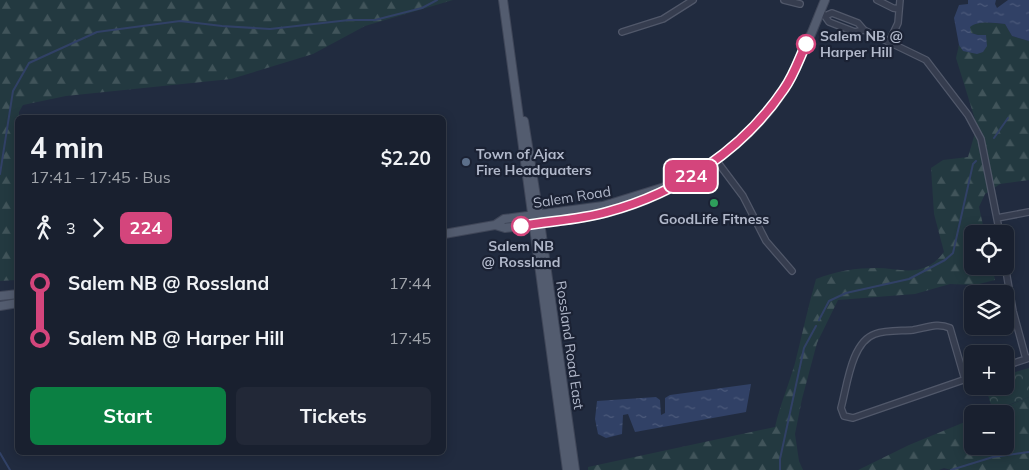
<!DOCTYPE html>
<html lang="en">
<head>
<meta charset="utf-8">
<style>
	body { margin:0; font-family:Mulish,sans-serif; background:#222837; color:#f1f3f6; height:100vh; display:flex; flex-direction:column; font-size:19px; white-space:nowrap }
	* { box-sizing:border-box; margin:0 }
	p { font-size:16px; color:#9fa3aa }
	.icon { flex:none; width:28px; height:28px; fill:none; stroke:currentColor; stroke-width:2; stroke-linecap:round; stroke-linejoin:round }
	.map { position:relative; flex:1; overflow:hidden }
	.drawer { position:absolute; left:15px; top:115px; width:431px; height:340px; display:flex; flex-direction:column; background:#19202f; border-radius:8px; box-shadow:0 2px 12px #0003,0 0 0 1px #373e4b }
	.drawer>* { flex:none }
	.badge { padding:0 10px; border-radius:8px; font-size:18px; line-height:32px }
	.buttons { position:absolute; left:964px; top:225px; display:grid; gap:10px }
	.buttons a { display:grid; place-items:center; width:50px; height:50px; border-radius:8px; background:#19202f; box-shadow:0 2px 12px #0003,0 0 0 1px #373e4b; font-size:25px }
	.map>.badge { position:absolute; translate:-50% -50%; box-shadow:0 0 0 2px #fff }
	.legs { display:flex; align-items:center; gap:8px; height:55px; padding:0 15px; font-size:16px }
	.legs p { margin-inline-start:auto }
	.summary { display:flex; align-items:center; justify-content:space-between; height:85px; padding:0 15px }
	h1 { font-size:28px; font-weight:700; line-height:38px }
	.button { display:flex; gap:10px; margin-top:auto; padding:10px 15px }
	.button a { flex:1; height:58px; border-radius:8px; background:#0b8043; color:#fff; font-size:20px; font-weight:700; line-height:58px; text-align:center }
	.button a+a { background:#222837; color:#f1f3f6 }
	ul { padding:0 15px; list-style:none }
	li { display:flex; align-items:center; gap:18px; height:55px; font-size:19px }
	li i { display:grid; place-items:center; width:8px; height:100%; margin:0 6px; background:currentColor }
	li i::after { content:''; width:12px; height:12px; margin:-6px; border:4px solid; border-radius:50%; background:#19202f }
	li p { margin-inline-start:auto }
	li:first-child i { background:linear-gradient(#0000 50%,currentColor 0) }
	li:last-child i { background:linear-gradient(currentColor 50%,#0000 0) }
	.map>svg:first-child { display:block }
</style>
</head>
<body>
<div class="map">
<svg width="1029" height="470" viewBox="0 0 1029 470">
	<defs>
		<pattern id="forest-firs" width="22" height="20" patternUnits="userSpaceOnUse" patternTransform="scale(1.25)"><rect width="22" height="20" fill="#233940"/><path d="M5 1l3.5 6h-7zM16 11l3.5 6h-7z" fill="#41545a"/></pattern>
		<pattern id="park-crowns" width="20" height="18" patternUnits="userSpaceOnUse" patternTransform="scale(1.25)"><rect width="20" height="18" fill="#233940"/><path d="M2 6a3 3 0 1 1 6 0M12 15a3 3 0 1 1 6 0" fill="none" stroke="#41545a"/></pattern>
		<pattern id="water-ripples" width="26" height="14" patternUnits="userSpaceOnUse" patternTransform="scale(1.25)"><rect width="26" height="14" fill="#314166"/><path d="M2 4q2-2 4 0t4 0M15 11q2-2 4 0t4 0" fill="none" stroke="#4c5a7b"/></pattern>
	</defs>
	<rect width="100%" height="100%" fill="#212b3f"/>
	<path fill="url(#forest-firs)" d="M 0,0 L 453,0 L 365,26 L 313,54 L 231,79 L 66,96 L 23,105 L 19,112 L 19,117 L 18,118 L 17,170 L 15,217 L 17,280 L 0,281 Z
		M 984,22 L 1005,24 L 1012,36 L 1029,41 L 1029,180 L 1000,184 L 985,194 L 979,207 L 985,234 L 972,234 L 972,266 L 992,266 L 995,280 L 975,285 L 950,284 L 915,294 L 838,300 L 817,343 L 802,399 L 795,434 L 799,461 L 803,470 L 588,470 L 588,467 L 775,427 C 780,405 789,384 795,363 C 802,335 808,307 816,279 C 836,271 856,268 877,268 C 892,268 912,274 926,267 C 934,264 939,258 944,252 L 934,214 L 931,168 L 943,160 L 968,157 L 977,126 L 956,58 L 959,45 L 963,51 L 986,35 L 978,35 L 971,33 L 969,27 L 972,24 Z
		M 1029,397 L 1029,470 L 951,470 L 944,468 L 939,470 L 858,470 L 909,445 L 972,419 L 972,446 L 1005,446 L 1005,414 L 987,414 Z"/>
	<path fill="url(#park-crowns)" d="M 1029,368 L 1029,397 L 993,411 L 985,386 L 1005,386 L 1005,375 Z"/>
	<path fill="url(#water-ripples)" d="M 968,0 L 996,0 L 995,4 L 997,8 L 1008,0 L 1029,0 L 1029,41 L 1012,36 L 1005,24 C 993,23 979,20 970,27 L 971,33 L 978,35 L 986,35 L 987,46 L 983,52 L 977,54 L 963,51 L 959,45 L 954,18 L 959,5 L 968,4 Z
		M 751,384 L 746,412 L 635,432 L 628,414 L 623,415 L 622,434 L 606,438 L 598,434 L 595,419 L 597,401 L 656,397 L 660,400 L 661,415 L 665,413 L 665,398 L 670,395 Z"/>
	<g fill="none" stroke-linecap="round" stroke-linejoin="round">
		<path stroke="#314166" stroke-width="2" d="M 994,138 L 1008,118
			M 0,174 L 13,91 L 29,63 L 97,32 L 180,21 L 222,26 L 270,29 L 349,20 L 375,20 L 422,8 L 437,0
			M 819,320 L 829,301 L 846,293 L 909,279 L 945,260 L 953,253 L 973,164 L 976,161
			M 0,453 L 10,470
			M 780,470 L 780,459 L 804,348 L 816,326
			M 951,470 L 993,457 L 1029,452"/>
		<defs>
			<path id="minor" d="M 784,0 L 800,4
				M 877,0 L 893,8 L 899,9
				M 824,15 L 829,22 L 855,32 L 864,30
				M 825,16 L 832,13 L 858,23 L 864,30 L 926,60 L 968,115 L 981,139 L 1000,234
				M 622,32 L 663,19 L 693,0
				M 889,42 L 898,23 L 900,0
				M 716,160 L 743,196 L 766,241 L 792,271
				M 997,218 L 1029,212
				M 1005,265 L 1013,311 L 1026,359
				M 1005,366 L 1029,358
				M 965,380 L 950,328 C 937,322 926,328 913,330 C 900,331 886,330 875,334 C 851,342 847,387 841,408 L 844,416 L 853,418 L 972,377"/>
			<path id="major" d="M 503,0 L 567,470
				M 524,121 L 540,222 L 575,470
				M 495,225 L 505,228 C 537,224 575,220 606,213 C 675,196 748,148 786,87 C 802,60 813,29 825,0
				M 444,234 L 495,225 L 504,219 L 603,206 L 668,186
				M 0,296 L 18,294
				M 0,306 L 18,303"/>
		</defs>
		<use href="#minor" stroke="#51586a" stroke-width="8"/>
		<use href="#major" stroke="#3f4658" stroke-width="10"/>
		<use href="#minor" stroke="#363d4f" stroke-width="5.5"/>
		<use href="#major" stroke="#535c6f" stroke-width="8"/>
	</g>
	<g fill="none" stroke-linecap="round" stroke-linejoin="round">
		<defs>
			<path id="line-1" d="M 521,226 C 549,221 579,220 607,212 C 678,193 743,150 784,89 C 794,75 799,59 806,44"/>
		</defs>
		<use href="#line-1" stroke="#fff" stroke-width="11"/>
		<use href="#line-1" stroke="#d4457c" stroke-width="8"/>
	</g>
	<g fill="#fff" stroke="#d4457c" stroke-width="2.5">
		<circle cx="806" cy="44" r="9"/>
		<circle cx="521" cy="226" r="9"/>
	</g>
	<circle fill="#5c6f8a" stroke="#1b2234" stroke-width="2" cx="466" cy="162" r="5"/>
	<circle fill="#2e9e5b" stroke="#1b2234" stroke-width="2" cx="714" cy="203" r="5"/>
	<g text-anchor="middle" dominant-baseline="central" stroke-width="4.5" stroke-linejoin="round" paint-order="stroke">
		<g font-size="14" font-weight="bold" fill="#b1b8ca" stroke="#1b2234" text-anchor="start">
			<text x="820" y="36">Salem NB @<tspan x="820" dy="16">Harper Hill</tspan></text>
			<text x="521" y="246" text-anchor="middle">Salem NB<tspan x="521" dy="16">@ Rossland</tspan></text>
		</g>
		<g font-size="14" font-weight="bold" fill="#b1b8ca" stroke="#1b2234" text-anchor="start">
			<text x="476" y="154">Town of Ajax<tspan x="476" dy="16">Fire Headquaters</tspan></text>
			<text x="714" y="219" text-anchor="middle">GoodLife Fitness</text>
		</g>
		<g font-size="14" fill="#b1b8ca" stroke="#1b2234">
			<text transform="translate(572 197) rotate(-9)">Salem Road</text>
			<text transform="translate(570 345) rotate(82)">Rossland Road East</text>
		</g>
	</g>
</svg>
<div class="buttons">
<a><svg class="icon" aria-label="locate" viewBox="0 0 24 24"><circle cx="12" cy="12" r="6"/><path d="M12 2v4M12 18v4M2 12h4M18 12h4"/></svg></a>
<a><svg class="icon" aria-label="layers" viewBox="0 0 24 24"><path d="M12 4l9 5-9 5-9-5zM3 14l9 5 9-5"/></svg></a>
<a>+</a>
<a>−</a>
</div>
<b class="badge" style="left:691px;top:176px;background:#d4457c;color:#fff">224</b>
<section class="drawer">
<div class="summary"><div><h1>4 min</h1><p>17:41 – 17:45 · Bus</p></div><b>$2.20</b></div>
<div class="legs"><svg class="icon" aria-label="walk" viewBox="0 0 24 24"><circle cx="13" cy="4" r="2"/><path d="M13 8l-2 6 4 7M11 14l-3 7M7 12l3-4h3l4 4"/></svg>3<svg class="icon" aria-label="forward" viewBox="0 0 24 24"><path d="M9 5l7 7-7 7"/></svg><b class="badge" style="background:#d4457c;color:#fff">224</b></div>
<ul>
<li><i style="color:#d4457c"></i><b>Salem NB @ Rossland</b><p>17:44</p></li>
<li><i style="color:#d4457c"></i><b>Salem NB @ Harper Hill</b><p>17:45</p></li>
</ul>
<div class="button"><a>Start</a><a>Tickets</a></div>
</section>
</div>
</body>
</html>
